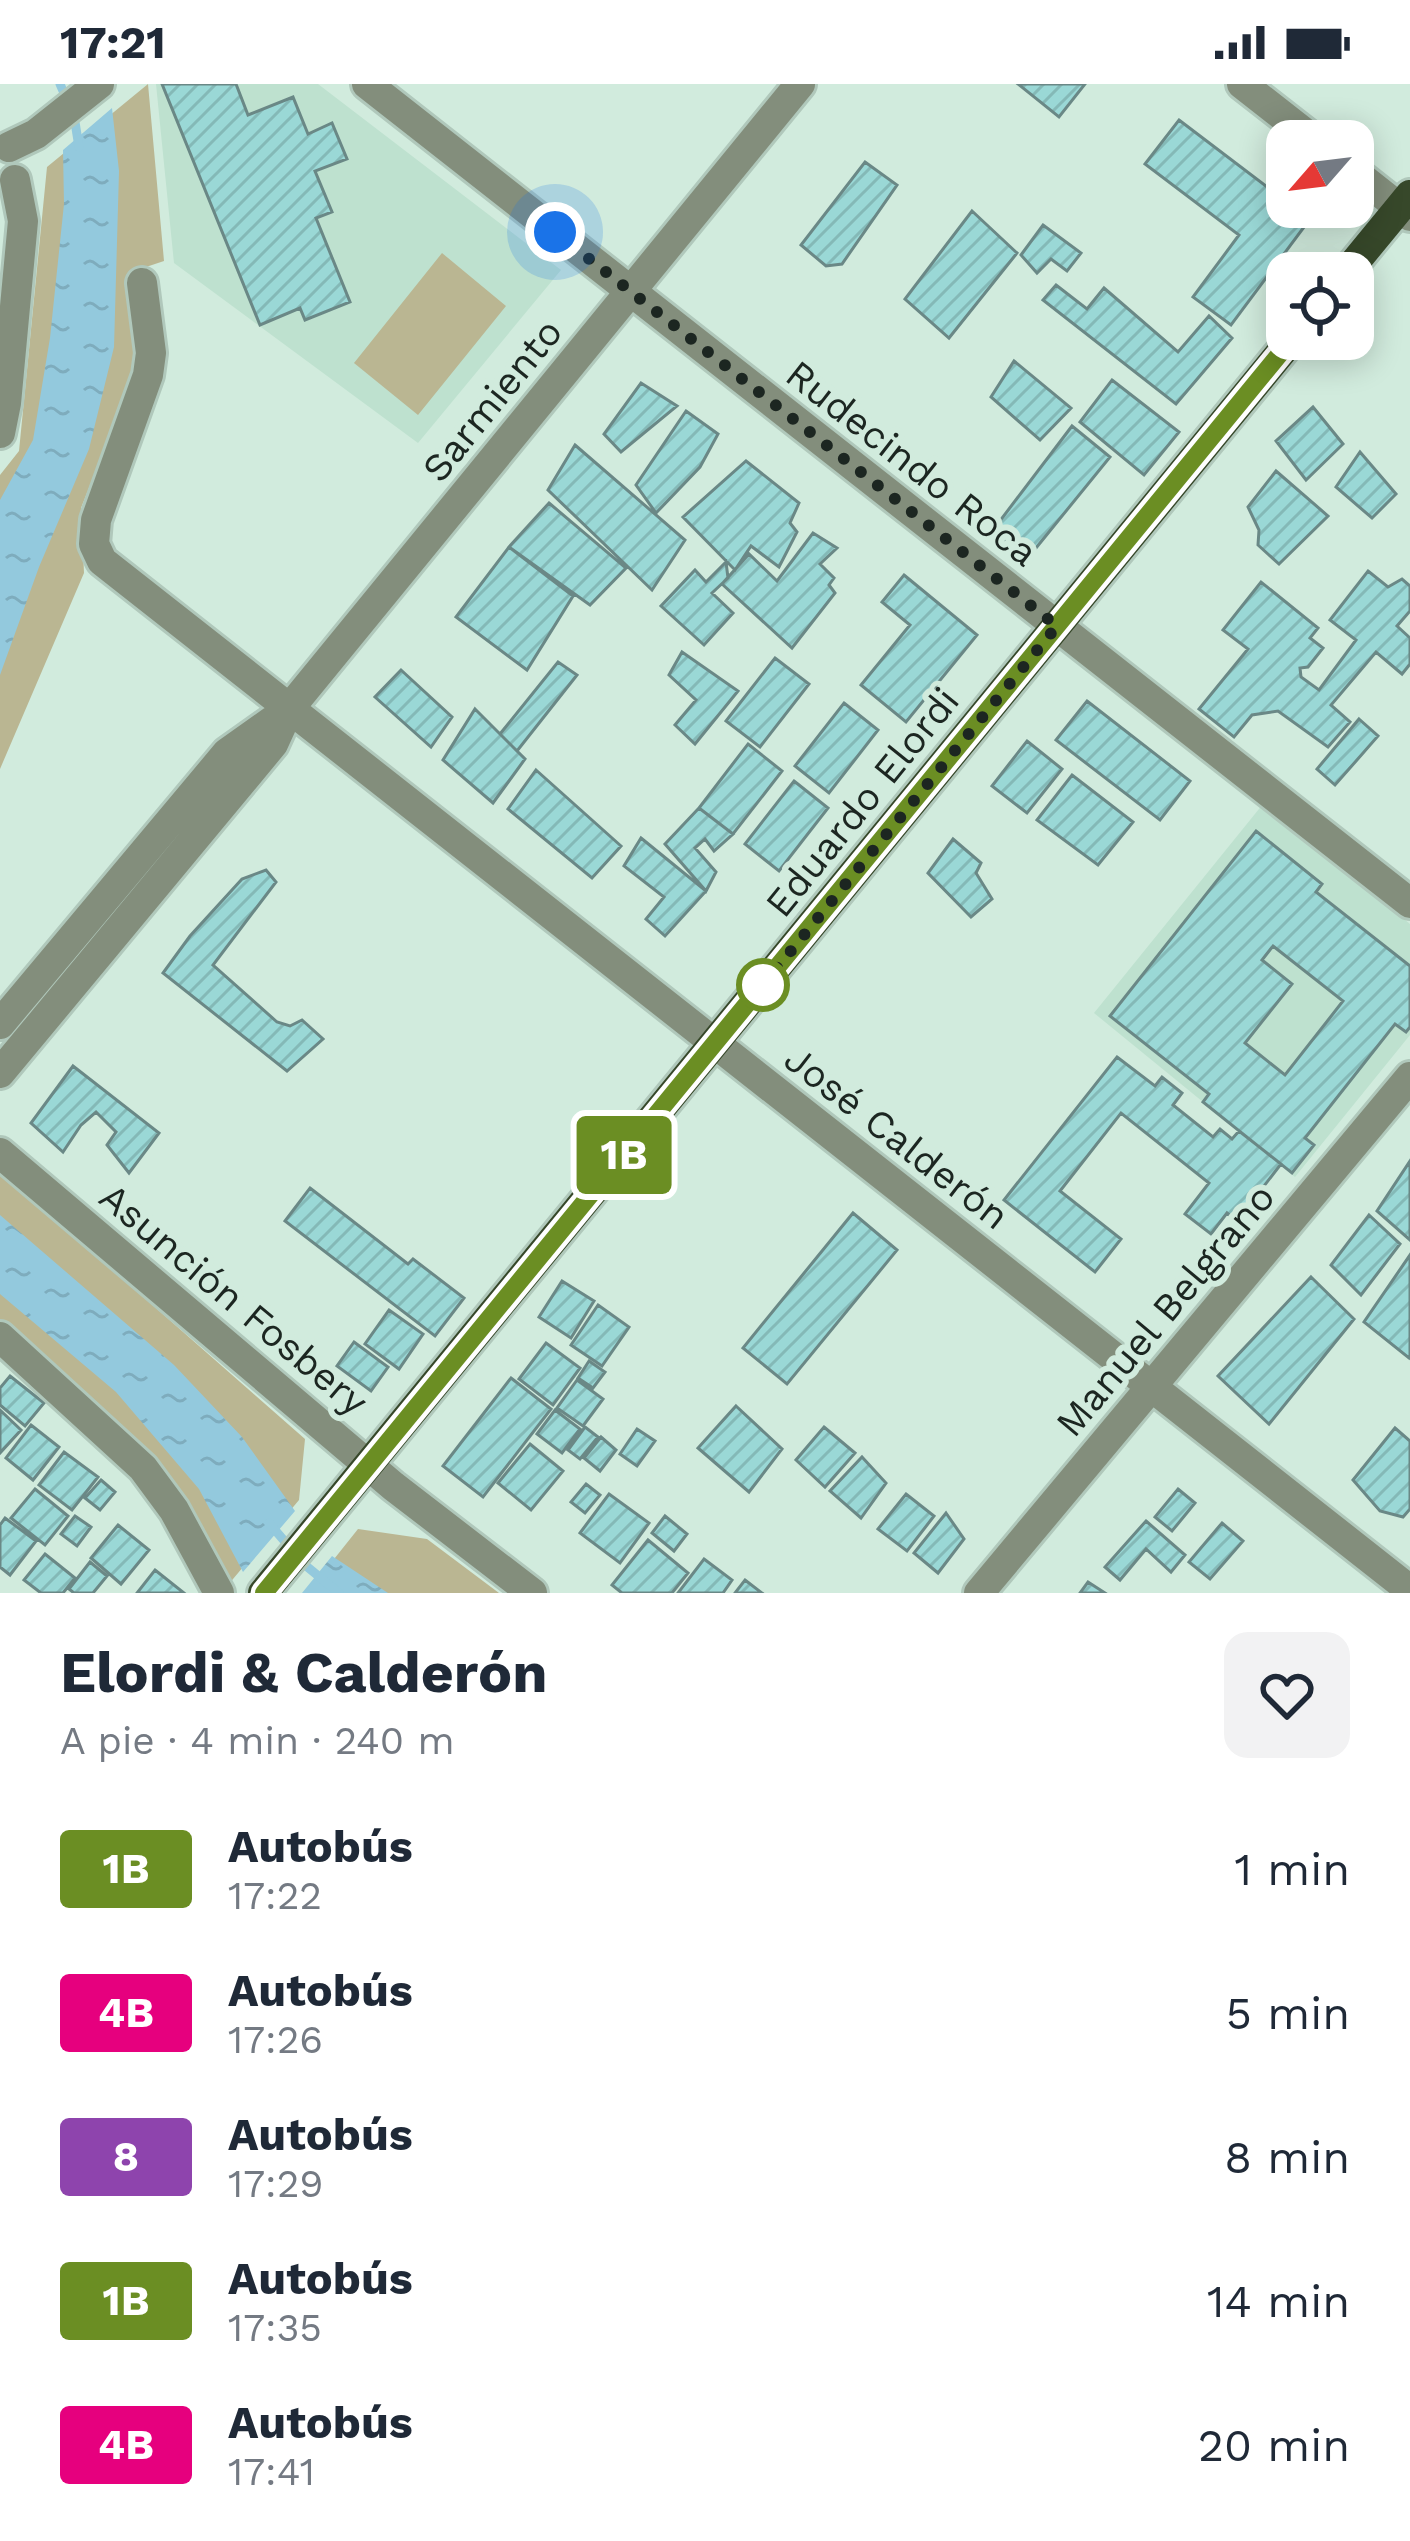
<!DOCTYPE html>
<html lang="es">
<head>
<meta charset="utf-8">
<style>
	body { margin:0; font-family:"Work Sans",sans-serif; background:#f2f2f3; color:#1f2937; height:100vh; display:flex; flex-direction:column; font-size:45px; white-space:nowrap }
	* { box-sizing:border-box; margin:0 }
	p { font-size:39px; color:#747a83 }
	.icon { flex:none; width:66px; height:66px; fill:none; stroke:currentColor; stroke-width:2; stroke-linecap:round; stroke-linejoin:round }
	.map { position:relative; height:1509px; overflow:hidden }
	.panel { display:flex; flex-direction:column; background:#fff; flex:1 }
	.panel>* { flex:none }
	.badge { padding:0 24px; border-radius:9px; font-size:42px; line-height:78px }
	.needle { width:78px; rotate:242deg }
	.buttons { position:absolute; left:1266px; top:36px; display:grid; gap:24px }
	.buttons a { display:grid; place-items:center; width:108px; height:108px; border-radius:24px; background:#fff; box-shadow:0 6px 30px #0003; font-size:60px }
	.you { position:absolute; width:60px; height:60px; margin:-30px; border:9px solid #fff; border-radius:50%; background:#1a73e8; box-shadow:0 0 0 18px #1a73e833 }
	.map>.badge { position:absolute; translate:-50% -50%; box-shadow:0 0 0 6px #fff }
	.round { display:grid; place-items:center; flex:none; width:126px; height:126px; border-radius:24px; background:#f2f2f3 }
	.head { display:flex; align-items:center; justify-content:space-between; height:204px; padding:0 60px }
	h1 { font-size:57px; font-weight:700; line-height:90px }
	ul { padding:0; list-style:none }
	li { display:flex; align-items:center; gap:36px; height:144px; padding:0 60px }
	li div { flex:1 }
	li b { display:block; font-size:45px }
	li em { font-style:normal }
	li .badge { min-width:132px; font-weight:700; text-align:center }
	.status { display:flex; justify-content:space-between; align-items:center; height:84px; padding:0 60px; background:#fff; direction:ltr }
	.status svg { height:33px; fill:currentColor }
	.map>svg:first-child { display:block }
</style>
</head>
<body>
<div class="status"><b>17:21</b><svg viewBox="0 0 49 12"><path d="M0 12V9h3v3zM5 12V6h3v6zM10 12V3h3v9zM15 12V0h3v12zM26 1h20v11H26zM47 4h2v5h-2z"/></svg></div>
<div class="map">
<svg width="1410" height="1509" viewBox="0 0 1410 1509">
	<defs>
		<pattern id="water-ripples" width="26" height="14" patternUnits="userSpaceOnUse" patternTransform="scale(3)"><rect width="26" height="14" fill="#93c9dd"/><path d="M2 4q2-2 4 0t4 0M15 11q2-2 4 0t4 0" fill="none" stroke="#7eacbd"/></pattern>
		<pattern id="building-hatch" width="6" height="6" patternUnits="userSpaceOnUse" patternTransform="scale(3)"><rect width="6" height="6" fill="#9ad8d6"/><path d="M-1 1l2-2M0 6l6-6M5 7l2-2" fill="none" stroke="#84b9b7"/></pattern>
	</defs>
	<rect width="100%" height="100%" fill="#d1ebdd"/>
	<path fill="#bee1cf" d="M 156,0 L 318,0 L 561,186 L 418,359 L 174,179 Z
		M 1263,720 L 1410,840 L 1410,951 L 1295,1093 L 1094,929 Z"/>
	<path fill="#bab692" d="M 148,0 L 164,177 L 131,188 L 140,276 L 81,424 L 84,489 L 0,685 L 0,391 L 19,367 L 47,83 Z
		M 442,169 L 506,222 L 418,331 L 354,279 Z
		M 0,1087 L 305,1355 L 299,1416 L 228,1501 L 0,1239 Z
		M 358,1445 L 427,1455 L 499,1509 L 307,1509 Z"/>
	<path fill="url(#water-ripples)" d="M 112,24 L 119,87 L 114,263 L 89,365 L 39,483 L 0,591 L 0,416 L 33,356 L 50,254 L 64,120 L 63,66 Z
		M 0,1131 L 174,1281 L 242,1353 L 295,1427 L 243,1488 L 199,1405 L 116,1308 L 0,1210 Z
		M 332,1472 L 388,1509 L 302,1509 Z"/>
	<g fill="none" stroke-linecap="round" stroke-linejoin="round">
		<path stroke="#93c9dd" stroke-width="9" d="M 60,0 L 74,32 L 79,63
			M 269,1439 L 305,1481 L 339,1509"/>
	</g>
	<path fill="url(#building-hatch)" stroke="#6a8886" stroke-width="3" fill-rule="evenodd" d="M 162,0 L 236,0 L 248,31 L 293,13 L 308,50 L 332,39 L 347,75 L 315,87 L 332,128 L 316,134 L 350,218 L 305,236 L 300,224 L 260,241 Z
		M 1018,0 L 1085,0 L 1059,33 Z
		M 1179,36 L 1287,118 L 1287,123 L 1294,123 L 1310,135 L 1231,241 L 1193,213 L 1239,151 L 1145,80 Z
		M 865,78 L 897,101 L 842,180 L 826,182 L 801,161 Z
		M 972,127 L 1017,169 L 949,254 L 905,215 Z
		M 1043,141 L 1081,169 L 1067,187 L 1051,175 L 1037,189 L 1021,171 Z
		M 1056,201 L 1087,225 L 1104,204 L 1178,268 L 1209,232 L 1232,254 L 1176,320 L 1043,216 Z
		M 1014,277 L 1071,324 L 1040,356 L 991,313 Z
		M 1112,296 L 1179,348 L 1144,391 L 1080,338 Z
		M 641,299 L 677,322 L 621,368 L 604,350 Z
		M 1313,323 L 1343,360 L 1306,396 L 1276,357 Z
		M 686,327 L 718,350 L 700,383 L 656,429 L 636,401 Z
		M 1072,342 L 1110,373 L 1027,475 L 993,446 Z
		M 575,361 L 685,456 L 652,506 L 548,406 Z
		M 1360,368 L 1396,410 L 1372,434 L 1336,403 Z
		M 746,377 L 799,419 L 790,439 L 797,448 L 779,483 L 751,462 L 735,486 L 683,433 Z
		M 1276,387 L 1328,432 L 1279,480 L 1258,461 L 1259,446 L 1248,423 Z
		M 549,419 L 626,484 L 590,521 L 509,463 Z
		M 813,449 L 837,464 L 820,480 L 834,494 L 829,501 L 835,509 L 792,564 L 722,500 L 749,470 L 777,497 Z
		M 509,463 L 573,512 L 527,586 L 456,533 Z
		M 726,478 L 728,494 L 712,509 L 733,529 L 704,561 L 661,522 L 695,486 L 706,498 Z
		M 1368,487 L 1388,503 L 1402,495 L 1410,502 L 1410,527 L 1397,542 L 1410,554 L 1410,580 L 1402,590 L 1376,568 L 1331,621 L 1350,638 L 1328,663 L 1278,627 L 1252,631 L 1234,653 L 1199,625 L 1248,565 L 1223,546 L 1261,498 L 1318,544 L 1310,554 L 1323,564 L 1308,583 L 1300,584 L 1301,593 L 1319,606 L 1356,556 L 1330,536 Z
		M 904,491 L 977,551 L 906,638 L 861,601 L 910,541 L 882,518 Z
		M 682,568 L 738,607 L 695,660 L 675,641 L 696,616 L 669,591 Z
		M 775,574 L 809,600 L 760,663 L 726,637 Z
		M 558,578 L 577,591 L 517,667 L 500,650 Z
		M 401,586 L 452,633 L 431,663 L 375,613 Z
		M 1087,617 L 1190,697 L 1160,736 L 1056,656 Z
		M 844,619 L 878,646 L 829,709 L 795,682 Z
		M 475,625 L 525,675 L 493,719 L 443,676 Z
		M 1359,635 L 1378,652 L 1335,701 L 1317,685 Z
		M 1027,657 L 1062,685 L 1027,729 L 992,702 Z
		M 748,660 L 782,687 L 733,750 L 699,724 Z
		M 536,686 L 621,762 L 592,794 L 508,725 Z
		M 1072,691 L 1133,738 L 1098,781 L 1037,736 Z
		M 794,697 L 828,724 L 779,787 L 745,760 Z
		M 699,724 L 733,750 L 714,767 L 705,755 L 695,764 L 716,788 L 706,807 L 665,760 Z
		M 1256,747 L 1322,800 L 1316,808 L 1410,882 L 1410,943 L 1406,948 L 1395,940 L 1305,1054 L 1314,1061 L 1292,1089 L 1203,1018 L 1209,1010 L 1110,932 ZM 1273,862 L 1343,917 L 1285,991 L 1245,959 L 1292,900 L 1262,876 Z
		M 641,754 L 706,807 L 665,852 L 646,835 L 664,813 L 624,782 Z
		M 953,755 L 981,779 L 976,789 L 992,815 L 971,833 L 928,789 Z
		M 266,786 L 276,798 L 213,881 L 277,938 L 290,942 L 302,936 L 323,955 L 287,987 L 163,889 L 190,852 L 242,795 Z
		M 1117,973 L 1155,1002 L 1162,993 L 1182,1009 L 1173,1021 L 1213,1053 L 1220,1045 L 1232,1055 L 1239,1047 L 1281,1080 L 1237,1137 L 1227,1129 L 1211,1150 L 1185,1130 L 1209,1099 L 1121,1029 L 1060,1107 L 1121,1155 L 1095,1188 L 1004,1116 Z
		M 73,982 L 159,1049 L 129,1089 L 107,1061 L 116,1048 L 96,1028 L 81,1041 L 63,1068 L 31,1039 Z
		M 1410,1077 L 1410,1156 L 1377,1127 Z
		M 310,1104 L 408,1180 L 413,1175 L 464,1214 L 435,1252 L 285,1137 Z
		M 853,1129 L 897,1166 L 787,1300 L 743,1264 Z
		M 1369,1131 L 1400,1160 L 1361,1211 L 1331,1181 Z
		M 1410,1171 L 1410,1272 L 1409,1274 L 1364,1238 Z
		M 1311,1193 L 1354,1235 L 1269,1340 L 1218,1292 Z
		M 562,1197 L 594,1217 L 571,1254 L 539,1233 Z
		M 598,1221 L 629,1243 L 602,1282 L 571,1261 Z
		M 389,1226 L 423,1250 L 399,1285 L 365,1260 Z
		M 354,1258 L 388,1283 L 371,1307 L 337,1282 Z
		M 546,1259 L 580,1284 L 553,1321 L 519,1295 Z
		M 589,1277 L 605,1288 L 593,1304 L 578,1294 Z
		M 10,1292 L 44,1319 L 25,1342 L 0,1321 L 0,1304 Z
		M 511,1294 L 551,1325 L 483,1413 L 443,1382 Z
		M 577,1296 L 603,1315 L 583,1342 L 557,1324 Z
		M 736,1322 L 782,1365 L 749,1408 L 698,1364 Z
		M 0,1326 L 21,1346 L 0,1369 Z
		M 555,1326 L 580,1345 L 562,1369 L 537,1350 Z
		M 31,1341 L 59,1363 L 33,1396 L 6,1374 Z
		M 585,1343 L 598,1353 L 580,1375 L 568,1366 Z
		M 824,1343 L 855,1369 L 825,1403 L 796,1376 Z
		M 1395,1344 L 1410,1357 L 1410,1425 L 1403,1433 L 1380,1427 L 1353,1396 Z
		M 637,1345 L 655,1357 L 637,1382 L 620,1370 Z
		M 601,1353 L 616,1366 L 600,1387 L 584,1374 Z
		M 530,1360 L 563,1387 L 531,1426 L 498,1399 Z
		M 64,1368 L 98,1393 L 72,1426 L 39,1401 Z
		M 862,1373 L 886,1399 L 861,1434 L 830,1407 Z
		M 101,1396 L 115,1408 L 100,1426 L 85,1414 Z
		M 586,1400 L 600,1411 L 585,1429 L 571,1418 Z
		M 35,1405 L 68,1432 L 45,1461 L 11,1434 Z
		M 1178,1405 L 1195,1419 L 1172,1447 L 1155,1433 Z
		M 609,1410 L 649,1439 L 620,1479 L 580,1449 Z
		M 906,1410 L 934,1432 L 907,1467 L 878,1445 Z
		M 946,1429 L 964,1455 L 938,1489 L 914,1469 Z
		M 75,1432 L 91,1443 L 77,1462 L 61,1450 Z
		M 665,1432 L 687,1450 L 674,1467 L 652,1449 Z
		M 5,1434 L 36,1457 L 10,1491 L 0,1483 L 0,1441 Z
		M 1146,1437 L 1185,1471 L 1171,1488 L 1146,1465 L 1120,1496 L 1105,1483 Z
		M 1222,1439 L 1243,1457 L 1210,1495 L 1189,1478 Z
		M 118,1441 L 149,1466 L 121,1500 L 91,1474 Z
		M 648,1456 L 688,1489 L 672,1509 L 622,1509 L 612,1501 Z
		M 45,1470 L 75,1494 L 63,1509 L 41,1509 L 24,1496 Z
		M 704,1475 L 732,1496 L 723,1509 L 678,1509 Z
		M 90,1478 L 107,1492 L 93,1509 L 74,1509 L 69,1505 Z
		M 155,1486 L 184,1509 L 137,1509 Z
		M 745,1496 L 762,1509 L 735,1509 Z
		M 1088,1498 L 1105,1509 L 1080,1509 Z"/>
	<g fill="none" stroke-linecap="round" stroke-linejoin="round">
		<defs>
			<path id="minor" d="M 367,0 L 1410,819
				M 1242,0 L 1315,57
				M 9,63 L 36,50 L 99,0
				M 1353,87 L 1410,132
				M 142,199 L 151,269 L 148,291 L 96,436 L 94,460 L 102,477 L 1410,1506
				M 0,349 L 6,319 L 23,137 L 15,96
				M 0,940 L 227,669 L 289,625 L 800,0
				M 0,989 L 273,660 L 289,625
				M 0,1069 L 393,1402 L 532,1509
				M 0,1253 L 143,1384 L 174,1426 L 219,1509
				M 979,1509 L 1410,993"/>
			<path id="major" d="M 1346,189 L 1410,111
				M 263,1509 L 1292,255"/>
		</defs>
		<use href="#minor" stroke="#b0c8bb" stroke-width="36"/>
		<use href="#major" stroke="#b0c8bb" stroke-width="36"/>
		<use href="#minor" stroke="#838e7c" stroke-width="30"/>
		<use href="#major" stroke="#37482a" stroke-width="30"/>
	</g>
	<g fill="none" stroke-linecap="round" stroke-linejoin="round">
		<defs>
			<path id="line" d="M 264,1509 L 1292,255"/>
		</defs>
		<use href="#line" stroke="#fff" stroke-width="27"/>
		<use href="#line" stroke="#6b8e23" stroke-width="18"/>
		<path stroke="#1c2621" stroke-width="12" stroke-dasharray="0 21.6" d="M 555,148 L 1057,542 L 763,901"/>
	</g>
	<circle fill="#fff" stroke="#6b8e23" stroke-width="6" cx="763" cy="901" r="24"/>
	<g text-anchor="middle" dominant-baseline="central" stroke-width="12" stroke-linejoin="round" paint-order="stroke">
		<g font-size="39" fill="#1c2621" stroke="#d1ebdd">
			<text transform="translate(492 316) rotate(-51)">Sarmiento</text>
			<text transform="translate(912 379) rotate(38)">Rudecindo Roca</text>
			<text transform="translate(862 718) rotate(-51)">Eduardo Elordi</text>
			<text transform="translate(897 1053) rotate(38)">José Calderón</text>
			<text transform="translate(234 1215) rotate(40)">Asunción Fosbery</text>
			<text transform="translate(1165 1226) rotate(-50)">Manuel Belgrano</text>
		</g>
	</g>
</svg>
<div class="buttons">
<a><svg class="needle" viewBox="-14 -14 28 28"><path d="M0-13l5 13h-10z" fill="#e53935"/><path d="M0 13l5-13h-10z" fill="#747a83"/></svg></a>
<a><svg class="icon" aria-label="locate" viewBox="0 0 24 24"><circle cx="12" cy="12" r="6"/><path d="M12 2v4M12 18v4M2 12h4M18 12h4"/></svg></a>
</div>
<div class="you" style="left:555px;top:148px"></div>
<b class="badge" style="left:624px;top:1071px;background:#6b8e23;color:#fff">1B</b>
</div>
<section class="panel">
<div class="head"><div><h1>Elordi &amp; Calderón</h1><p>A pie · 4 min · 240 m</p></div><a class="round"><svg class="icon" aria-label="heart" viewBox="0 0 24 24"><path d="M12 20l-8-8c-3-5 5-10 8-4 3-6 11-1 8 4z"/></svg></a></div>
<ul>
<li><span class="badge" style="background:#6b8e23;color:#fff">1B</span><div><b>Autobús</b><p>17:22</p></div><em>1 min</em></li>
<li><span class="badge" style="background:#e6007e;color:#fff">4B</span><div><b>Autobús</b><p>17:26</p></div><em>5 min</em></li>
<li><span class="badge" style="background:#8e44ad;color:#fff">8</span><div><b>Autobús</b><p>17:29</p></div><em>8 min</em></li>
<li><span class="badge" style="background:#6b8e23;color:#fff">1B</span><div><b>Autobús</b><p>17:35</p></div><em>14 min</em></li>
<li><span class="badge" style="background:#e6007e;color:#fff">4B</span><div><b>Autobús</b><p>17:41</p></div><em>20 min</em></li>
</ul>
</section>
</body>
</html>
